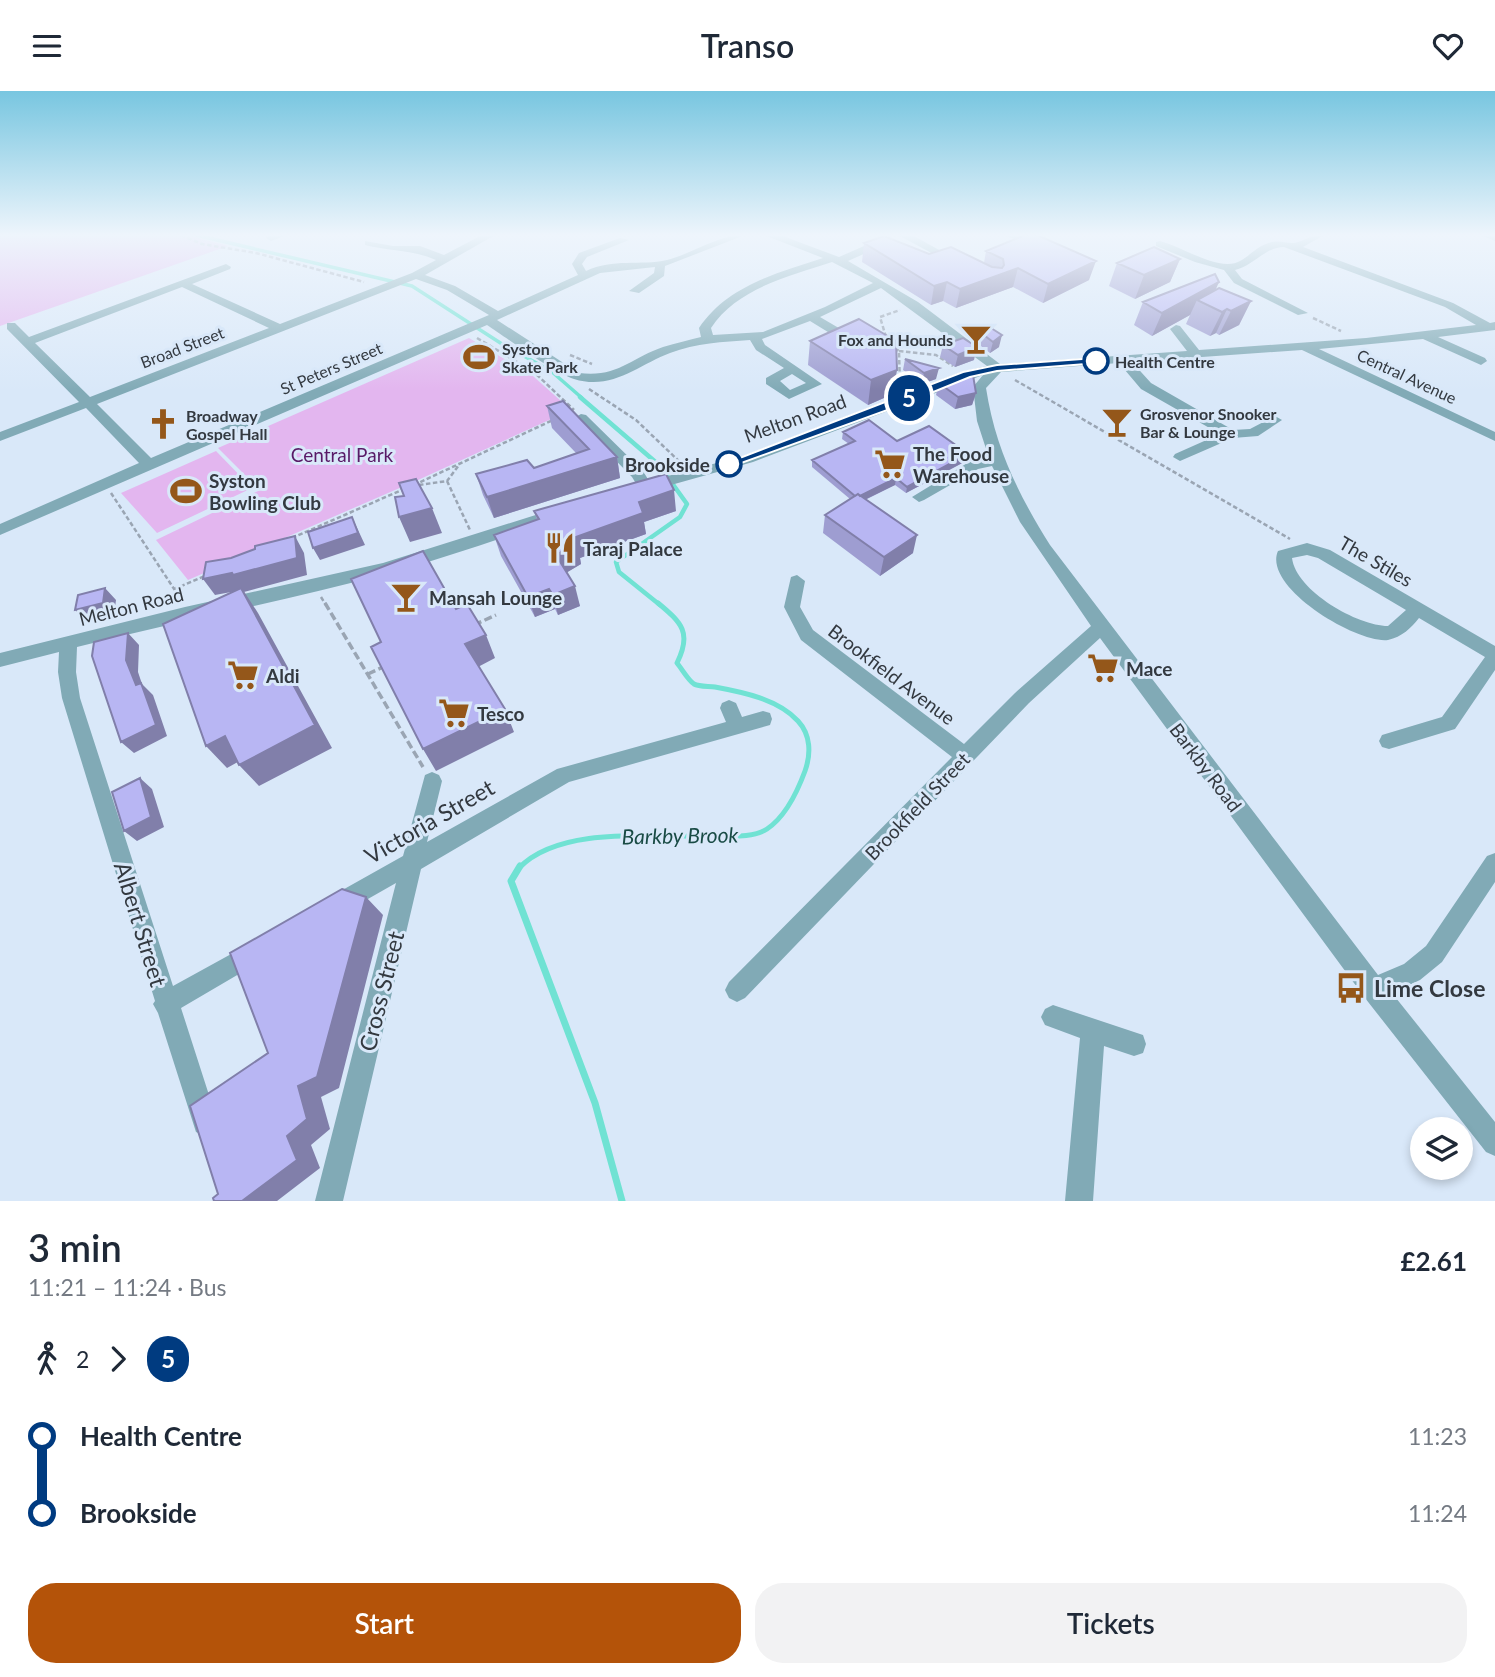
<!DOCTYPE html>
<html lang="en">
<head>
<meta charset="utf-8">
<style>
	body { margin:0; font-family:Lato,sans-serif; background:#f2f2f3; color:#1f2937; height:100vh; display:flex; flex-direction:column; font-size:26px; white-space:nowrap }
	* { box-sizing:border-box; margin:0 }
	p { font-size:23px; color:#747a83 }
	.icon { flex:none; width:38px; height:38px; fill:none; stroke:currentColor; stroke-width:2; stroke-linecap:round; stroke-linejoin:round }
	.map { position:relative; height:1110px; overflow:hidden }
	.sheet { display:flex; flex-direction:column; background:#fff; flex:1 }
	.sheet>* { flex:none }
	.badge { padding:0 14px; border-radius:23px; font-size:24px; line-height:46px }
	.fabs { position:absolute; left:1410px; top:1026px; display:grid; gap:14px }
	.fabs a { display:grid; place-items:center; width:63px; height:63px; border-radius:50%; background:#fff; box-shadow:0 4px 10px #0003; font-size:35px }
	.map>.badge { position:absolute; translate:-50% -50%; box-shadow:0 0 0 4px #fff }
	.legs { display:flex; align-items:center; gap:10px; height:77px; padding:0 28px; font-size:23px }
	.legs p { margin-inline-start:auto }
	.summary { display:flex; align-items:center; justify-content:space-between; height:119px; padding:0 28px }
	h1 { font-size:38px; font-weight:600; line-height:52px }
	.action { display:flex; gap:14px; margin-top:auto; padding:14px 28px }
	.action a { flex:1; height:80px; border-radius:28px; background:#b45309; color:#fff; font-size:28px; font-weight:600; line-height:80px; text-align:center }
	.action a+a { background:#f2f2f3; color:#1f2937 }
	ul { padding:0 28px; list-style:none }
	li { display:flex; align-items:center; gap:24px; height:77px; font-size:26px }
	li i { display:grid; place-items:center; width:10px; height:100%; margin:0 9px; background:currentColor }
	li i::after { content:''; width:18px; height:18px; margin:-9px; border:5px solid; border-radius:50%; background:#fff }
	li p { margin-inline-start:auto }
	li:first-child i { background:linear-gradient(#0000 50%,currentColor 0) }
	li:last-child i { background:linear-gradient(currentColor 50%,#0000 0) }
	header { display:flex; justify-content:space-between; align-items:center; height:91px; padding:0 28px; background:#fff; font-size:32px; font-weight:600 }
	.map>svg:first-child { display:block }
</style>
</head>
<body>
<header><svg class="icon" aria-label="menu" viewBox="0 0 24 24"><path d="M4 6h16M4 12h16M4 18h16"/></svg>Transo<svg class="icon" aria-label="heart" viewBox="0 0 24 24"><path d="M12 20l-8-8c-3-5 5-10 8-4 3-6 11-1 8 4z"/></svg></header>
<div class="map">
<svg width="1495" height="1110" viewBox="0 0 1495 1110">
	<rect width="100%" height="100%" fill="#d9e8f9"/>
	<path fill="#e3b6ef" d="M 0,144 L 187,144 L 228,155 L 0,235 Z
		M 469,247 L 533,285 L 571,319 L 418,389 L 188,489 L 156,449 L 260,399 L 218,357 Z
		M 216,360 L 252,397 L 157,442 L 121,402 Z"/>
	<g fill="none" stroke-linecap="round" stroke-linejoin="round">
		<path stroke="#70e2d3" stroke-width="3.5" d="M 196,144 L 412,195 L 502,253 L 551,280 L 582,307"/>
		<path stroke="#70e2d3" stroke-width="4.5" d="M 580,306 L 659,374 L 687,413 L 680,426 L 616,471 L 619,481 L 660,514"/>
		<path stroke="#70e2d3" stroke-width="5" d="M 519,777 C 561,733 659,747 715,745 C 732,745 753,747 767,738 C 785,726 798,699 805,680 C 811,663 811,644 798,630 C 778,608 742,601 715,596 C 709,595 699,596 694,593 C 688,589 682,578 677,572 C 692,542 682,532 658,512"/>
		<path stroke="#70e2d3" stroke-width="7" d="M 520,775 L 511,790 L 595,1012 L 622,1110"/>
		<path stroke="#9aa5b3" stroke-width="2.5" stroke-dasharray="4.5 2.5" stroke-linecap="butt" d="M 181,144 L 202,153 L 256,162 L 364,191
			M 1313,227 L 1341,240
			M 886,246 L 880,226 L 900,219
			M 477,247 L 534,281 L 574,319
			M 895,257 L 899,260 L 900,296
			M 899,260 L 936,264 L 953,275
			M 570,264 L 592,273
			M 1015,289 L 1290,448
			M 589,298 L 636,329 L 683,374
			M 447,390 L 470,439
			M 414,394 L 553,329
			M 419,394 L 447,390 L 459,374
			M 111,402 L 182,510
			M 292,447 L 404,398
			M 174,498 L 205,485
			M 321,506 L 326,514"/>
		<path stroke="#9aa5b3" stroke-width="3.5" stroke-dasharray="8 3.5" stroke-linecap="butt" d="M 325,512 L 423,676
			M 474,534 L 496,524
			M 368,583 L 385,575"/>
		<path fill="#81aab6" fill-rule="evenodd" d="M 269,144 L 287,144 L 271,150 L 266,147 Z
			M 482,144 L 495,144 L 425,184 L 455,195 L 498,220 L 578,184 L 572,173 L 579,162 L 620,147 L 629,149 L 587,166 L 582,173 L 586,180 C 613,167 640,175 667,169 C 694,162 717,144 745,144 L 665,175 L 664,185 L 639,202 L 629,200 L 654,182 L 655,176 L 600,182 L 497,229 L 579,282 C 617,287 631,267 663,256 C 676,252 689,249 701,246 L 699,237 C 727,195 777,182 823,167 L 764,144 L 780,144 L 839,166 L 880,148 L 888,148 L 888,152 L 848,170 L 918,211 L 1000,273 L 1187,260 L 1170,238 L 1176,234 L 1180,235 L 1199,259 L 1366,247 L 1476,234 L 1445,216 L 1284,156 C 1265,156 1253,175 1235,179 L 1242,188 L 1308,222 L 1298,224 L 1234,192 L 1224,179 L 1195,171 L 1156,155 L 1156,151 L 1160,150 C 1182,156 1204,172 1228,173 C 1244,173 1252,158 1266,153 C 1277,148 1283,152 1293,152 C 1300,152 1310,144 1324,144 L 1303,156 L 1453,212 L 1490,232 L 1495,231 L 1495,239 L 1438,246 L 1485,267 L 1487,270 L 1481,274 L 1423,248 L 1319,258 L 1495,341 L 1495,350 L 1302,259 L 1132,271 L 1151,292 L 1233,339 L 1250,338 L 1275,325 L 1282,329 L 1258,345 L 1233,347 L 1180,370 L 1173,366 L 1175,363 L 1220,343 L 1141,298 L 1119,272 L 1001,281 L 986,297 C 995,356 1018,403 1050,454 L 1378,884 L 1404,873 L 1426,855 L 1487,765 L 1495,762 L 1495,791 L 1442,871 L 1420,889 L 1392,902 L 1495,1031 L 1495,1065 L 1486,1061 L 1365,907 L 1100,547 L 1029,612 L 745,907 L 737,911 L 729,907 L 725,899 L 729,891 L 952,666 L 801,549 L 784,516 L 791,486 L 797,484 L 805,490 L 800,516 L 813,539 L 964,653 L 1015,602 L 1091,535 L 1020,431 L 992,375 L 978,378 L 924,409 L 919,411 L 912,406 L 969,371 L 989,367 L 977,330 L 973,296 L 983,284 L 753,371 L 646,401 L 640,399 L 632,386 L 574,327 L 581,323 L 586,324 L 643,380 L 649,390 L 743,365 L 961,281 L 987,275 L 881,197 L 820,226 L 849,243 L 849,249 L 841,249 L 810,230 L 762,248 L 765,254 L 822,293 L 789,308 L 766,293 L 766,287 L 784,277 L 756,259 L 750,249 C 723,251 696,252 670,262 C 638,274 612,300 574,288 C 554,282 507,247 487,234 L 0,444 L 0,433 L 139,372 L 86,317 L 0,350 L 0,341 L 79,311 L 7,238 L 7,232 L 15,232 L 29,246 L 226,173 L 231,176 L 230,178 L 192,193 L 280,233 L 412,182 L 436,169 C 414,159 389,160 365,154 L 365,150 L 393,155 L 420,155 L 444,164 ZM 832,171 L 873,192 L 825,216 L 763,241 L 713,244 L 711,237 C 737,197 790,185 832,171 ZM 416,188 L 447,199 L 489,224 L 151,367 L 97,313 ZM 182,196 L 269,237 L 90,306 L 35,252 ZM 792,283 L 806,292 L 790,299 L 780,290 Z
			M 898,144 L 912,144 L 961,171 L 952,173 Z
			M 1003,144 L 1020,144 L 1046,154 L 1041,157 Z
			M 1481,144 L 1495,144 L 1495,150 Z
			M 542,422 L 547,423 L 550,427 L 547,431 C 493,450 440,469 384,483 C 283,511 179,530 77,556 L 76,581 L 80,607 L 173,895 L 253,851 L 261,854 L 264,862 L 261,870 L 181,917 L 218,1032 L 214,1041 L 205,1045 L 196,1041 L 158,922 L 153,913 L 155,910 L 62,607 L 58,581 L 59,561 L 0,576 L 0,562 L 185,516 L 383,472 Z
			M 1307,452 L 1330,459 L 1495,555 L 1495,579 L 1455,638 L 1389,658 L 1382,656 L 1379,650 L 1382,644 L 1442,626 L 1485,566 L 1419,527 C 1411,537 1402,546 1388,549 C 1357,553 1262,496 1278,460 ZM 1307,464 L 1318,467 L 1406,519 L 1388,535 C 1358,535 1296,500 1292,467 Z
			M 729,609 L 736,612 L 742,626 L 763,620 L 770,622 L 772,628 L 770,634 L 569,691 L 421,778 L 343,1110 L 315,1110 L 396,792 L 338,825 L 330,822 L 327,814 L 330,806 L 403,765 L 425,684 L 432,681 L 439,684 L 442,690 L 427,751 L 557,678 L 726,631 L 720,617 L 722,612 Z
			M 1053,914 L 1143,944 L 1146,953 L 1143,962 L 1134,965 L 1104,955 L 1093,1110 L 1065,1110 L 1080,947 L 1045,934 L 1041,926 L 1045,918 Z"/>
	</g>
	<path fill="#9e9dd1" d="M 864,152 L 984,172 L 986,160 L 1089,189 L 1043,212 L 1013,196 L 956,217 L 943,210 L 931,214 L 862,171 Z
		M 1180,168 L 1170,191 L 1135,208 L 1109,195 L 1117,172 Z
		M 1215,199 L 1251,210 L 1239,234 L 1219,244 L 1216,242 L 1210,245 L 1186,233 L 1190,224 L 1152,245 L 1134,234 L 1143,211 Z
		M 980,241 L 999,256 L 990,262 L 977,252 Z
		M 810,250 L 893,303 L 868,314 L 808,274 Z
		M 943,254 L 974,269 L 955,276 L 940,266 Z
		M 905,268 L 936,288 L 922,293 L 903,279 Z
		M 939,292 L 976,302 L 972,314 L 955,318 L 936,304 Z
		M 547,315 L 617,366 L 620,387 L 494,427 L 483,404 L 476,383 L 534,377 L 576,362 L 552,337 Z
		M 843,341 L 897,350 L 966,370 L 906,402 L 895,394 L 865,409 L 913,462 L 880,485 L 823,442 L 825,424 L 850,408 L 812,376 L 812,369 L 849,353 L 842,348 Z
		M 534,420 L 676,420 L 644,431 L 646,443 L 580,467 L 581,473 L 567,481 L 580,515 L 558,524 L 555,518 L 535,526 L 501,465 L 494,444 L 537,429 Z"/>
	<path fill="#817faa" d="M 1180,168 L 1170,191 L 1135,208 L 1144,184 Z
		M 1096,170 L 1089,189 L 1043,212 L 1048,193 Z
		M 1018,177 L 1013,196 L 956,217 L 960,198 Z
		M 947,191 L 943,210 L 931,214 L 934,195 Z
		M 1219,191 L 1209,214 L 1197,209 L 1190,224 L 1152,245 L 1162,222 Z
		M 1251,210 L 1239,234 L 1219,244 L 1231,220 Z
		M 1227,218 L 1216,242 L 1210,245 L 1222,221 Z
		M 1002,244 L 999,256 L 990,262 L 993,251 Z
		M 977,256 L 974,269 L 955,276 L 958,264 Z
		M 939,277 L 936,288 L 922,293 L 924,282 Z
		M 897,279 L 893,303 L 868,314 L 871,289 Z
		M 976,302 L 972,314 L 955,318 L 958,306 Z
		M 968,363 L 966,370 L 906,402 L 907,396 Z
		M 617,366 L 620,387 L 494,427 L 487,406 Z
		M 896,387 L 895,394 L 856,413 L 857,407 Z
		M 674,399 L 676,420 L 644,431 L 646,443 L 580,467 L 581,473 L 561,485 L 556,464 L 573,447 L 639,411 Z
		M 432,417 L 442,442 L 410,451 L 399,426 Z
		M 352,426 L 365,454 L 320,469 L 313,457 Z
		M 917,444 L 913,462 L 880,485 L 884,466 Z
		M 295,445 L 304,462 L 307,484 L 244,501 L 243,499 L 258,522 L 332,657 L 259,695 L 239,674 L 242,499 L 215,504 L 203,488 Z
		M 575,495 L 580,515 L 558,524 L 553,504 Z
		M 105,497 L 116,509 L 114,524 L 87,531 L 75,519 Z
		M 549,498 L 555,518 L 535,526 L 528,506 Z
		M 128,542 L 139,554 L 138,581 L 142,593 L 153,604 L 167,645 L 134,662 L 121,651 L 136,594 L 126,569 Z
		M 486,544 L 495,567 L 476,577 L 465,553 Z
		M 505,618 L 514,641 L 436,680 L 423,658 Z
		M 225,645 L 245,667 L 227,677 L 206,655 Z
		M 140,687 L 152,698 L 164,736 L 137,750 L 124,740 Z
		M 366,806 L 383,824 L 339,997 L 321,1006 L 330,1038 L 311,1054 L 320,1077 L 277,1110 L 242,1110 L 287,1045 L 298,995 Z"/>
	<path fill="#b8b6f3" stroke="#817faa" stroke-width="2" d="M 1025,144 L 1037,144 L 1096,170 L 1048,193 L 1018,177 L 960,198 L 947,191 L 934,195 L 864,152 L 884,145 L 929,163 L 951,156 L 992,176 L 1002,177 L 1004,174 L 1003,168 L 986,160 Z
		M 1154,156 L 1180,168 L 1144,184 L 1117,172 Z
		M 1215,183 L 1219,191 L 1162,222 L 1143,211 Z
		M 1219,197 L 1251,210 L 1231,220 L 1227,218 L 1222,221 L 1197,209 Z
		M 859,228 L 896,250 L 897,279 L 871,289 L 810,250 Z
		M 991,237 L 1002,244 L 993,251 L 980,241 Z
		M 963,247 L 977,256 L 958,264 L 943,254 Z
		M 905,268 L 939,277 L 924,282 Z
		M 966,282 L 973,284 L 976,302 L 958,306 L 939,292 Z
		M 563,310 L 617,366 L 487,406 L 476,383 L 527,369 L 534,377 L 589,358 L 547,315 Z
		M 869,329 L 897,350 L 929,335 L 968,363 L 907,396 L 896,387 L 860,405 L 858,403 L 855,405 L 812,369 L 855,350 L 843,341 Z
		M 666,383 L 674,399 L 639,411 L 643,422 L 573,447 L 576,452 L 556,464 L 575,495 L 553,504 L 549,498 L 528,506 L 494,444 L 539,428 L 534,420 Z
		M 416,388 L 432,417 L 399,426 L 395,406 L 404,405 L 399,392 Z
		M 858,403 L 917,444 L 884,466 L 825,424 Z
		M 352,426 L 358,442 L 313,457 L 308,441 Z
		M 295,445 L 297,467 L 233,484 L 232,482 L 203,488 L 206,471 L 231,467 L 255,458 L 255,455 Z
		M 423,460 L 456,518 L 467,513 L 486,544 L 465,553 L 505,618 L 423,658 L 371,556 L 381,551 L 351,488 Z
		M 105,497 L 103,512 L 75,519 L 78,504 Z
		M 241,497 L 315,634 L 239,674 L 225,645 L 206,655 L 163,533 Z
		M 128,542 L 126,569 L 136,594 L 141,592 L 156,634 L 121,651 L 92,565 L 94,551 Z
		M 140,687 L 151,726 L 124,740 L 112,701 Z
		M 342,798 L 366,806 L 317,986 L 298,995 L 307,1028 L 287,1045 L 297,1069 L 242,1110 L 214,1110 L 213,1107 L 218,1103 L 190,1015 L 268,962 L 230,862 Z"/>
	<linearGradient id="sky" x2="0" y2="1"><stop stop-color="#78c6e0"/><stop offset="0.48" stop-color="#eef5fc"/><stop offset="1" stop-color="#eef5fc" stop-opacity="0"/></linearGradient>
	<rect width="1495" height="300" fill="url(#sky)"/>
	<path fill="#003b80" stroke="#fff" stroke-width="2" d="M 1096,267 L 1099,268 L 1099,272 L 997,280 L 970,286 L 904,313 L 733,375 L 724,373 L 963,281 L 997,274 Z"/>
	<defs>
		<symbol id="bar-bare" viewBox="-9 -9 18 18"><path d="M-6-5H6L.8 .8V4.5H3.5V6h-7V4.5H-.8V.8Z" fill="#94571a" stroke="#d9e8f9" stroke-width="2.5" paint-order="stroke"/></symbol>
		<symbol id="stadium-bare" viewBox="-9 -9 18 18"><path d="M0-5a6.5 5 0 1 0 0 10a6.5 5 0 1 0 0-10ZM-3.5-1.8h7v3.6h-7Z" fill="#94571a" stroke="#d9e8f9" stroke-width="2.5" paint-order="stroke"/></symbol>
		<symbol id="church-bare" viewBox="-9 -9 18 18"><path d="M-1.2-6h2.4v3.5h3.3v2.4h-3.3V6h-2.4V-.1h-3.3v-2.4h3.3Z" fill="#94571a" stroke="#d9e8f9" stroke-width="2.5" paint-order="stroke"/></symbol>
		<symbol id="supermarket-bare" viewBox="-9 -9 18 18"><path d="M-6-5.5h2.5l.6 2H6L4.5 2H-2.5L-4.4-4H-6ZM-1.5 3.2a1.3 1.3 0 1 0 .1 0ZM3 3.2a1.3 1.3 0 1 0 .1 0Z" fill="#94571a" stroke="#d9e8f9" stroke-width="2.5" paint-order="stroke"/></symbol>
		<symbol id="restaurant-bare" viewBox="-9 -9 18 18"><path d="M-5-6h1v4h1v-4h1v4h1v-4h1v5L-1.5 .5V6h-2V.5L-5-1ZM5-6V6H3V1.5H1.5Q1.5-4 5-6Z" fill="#94571a" stroke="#d9e8f9" stroke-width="2.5" paint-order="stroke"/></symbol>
		<symbol id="bus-bare" viewBox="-9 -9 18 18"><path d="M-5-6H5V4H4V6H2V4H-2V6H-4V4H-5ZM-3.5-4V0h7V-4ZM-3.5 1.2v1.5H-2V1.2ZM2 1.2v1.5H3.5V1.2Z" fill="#94571a" stroke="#d9e8f9" stroke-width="2.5" paint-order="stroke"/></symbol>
	</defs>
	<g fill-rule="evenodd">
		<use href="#bar-bare" x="954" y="226" width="44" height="44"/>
		<use href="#stadium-bare" x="457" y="244" width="44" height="44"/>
		<use href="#bar-bare" x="1095" y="309" width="44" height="44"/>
		<use href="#church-bare" x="141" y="311" width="44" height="44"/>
		<use href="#supermarket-bare" x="868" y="351" width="44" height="44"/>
		<use href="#stadium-bare" x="164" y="378" width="44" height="44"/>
		<use href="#restaurant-bare" x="538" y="435" width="44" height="44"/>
		<use href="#bar-bare" x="384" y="484" width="44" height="44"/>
		<use href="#supermarket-bare" x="1081" y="555" width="44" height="44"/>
		<use href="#supermarket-bare" x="221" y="562" width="44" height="44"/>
		<use href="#supermarket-bare" x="432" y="600" width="44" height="44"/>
		<use href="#bus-bare" x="1329" y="875" width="44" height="44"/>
	</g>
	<g fill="#fff" stroke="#003b80" stroke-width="3.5">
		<circle cx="1096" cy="270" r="12"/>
		<circle cx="729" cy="373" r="12"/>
	</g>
	<g text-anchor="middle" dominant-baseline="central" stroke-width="6" stroke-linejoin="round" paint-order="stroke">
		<g font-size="16" font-weight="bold" fill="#333940" stroke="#d9e8f9" text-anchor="start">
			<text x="953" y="248" text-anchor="end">Fox and Hounds</text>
			<text x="502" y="257">Syston<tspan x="502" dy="18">Skate Park</tspan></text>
			<text x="1140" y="322">Grosvenor Snooker<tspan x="1140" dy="18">Bar &amp; Lounge</tspan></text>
			<text x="186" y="324">Broadway<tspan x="186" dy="18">Gospel Hall</tspan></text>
		</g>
		<g font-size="16" fill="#333940" stroke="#d9e8f9">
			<text transform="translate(182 256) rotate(-21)">Broad Street</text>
			<text transform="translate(331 277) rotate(-23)">St Peters Street</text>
			<text transform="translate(1407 285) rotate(25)">Central Avenue</text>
		</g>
		<g font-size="16" font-weight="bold" fill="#333940" stroke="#d9e8f9" text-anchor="start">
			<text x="1115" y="270">Health Centre</text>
		</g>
		<g font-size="19" fill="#333940" stroke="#d9e8f9">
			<text transform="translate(795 327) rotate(-20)">Melton Road</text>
			<text transform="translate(1376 470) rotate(30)">The Stiles</text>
			<text transform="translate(131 515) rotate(-14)">Melton Road</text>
			<text transform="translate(892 583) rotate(37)">Brookfield Avenue</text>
			<text transform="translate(1206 676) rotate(53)">Barkby Road</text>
			<text transform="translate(917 715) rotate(-46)">Brookfield Street</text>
		</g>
		<g font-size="19" font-weight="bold" fill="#333940" stroke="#d9e8f9" text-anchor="start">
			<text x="913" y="362">The Food<tspan x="913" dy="22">Warehouse</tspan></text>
			<text x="209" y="389">Syston<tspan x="209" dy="22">Bowling Club</tspan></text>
			<text x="583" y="457">Taraj Palace</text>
			<text x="429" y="506">Mansah Lounge</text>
			<text x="1126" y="577">Mace</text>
			<text x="266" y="584">Aldi</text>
			<text x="477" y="622">Tesco</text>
		</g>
		<g font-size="19" fill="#581a67" stroke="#d9e8f9">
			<text x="342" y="363">Central Park</text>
		</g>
		<g font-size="19" font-weight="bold" fill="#333940" stroke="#d9e8f9" text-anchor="end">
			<text x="710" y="373">Brookside</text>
		</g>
		<g font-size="21" font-style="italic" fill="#194b45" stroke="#d9e8f9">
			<text transform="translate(680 744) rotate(-1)">Barkby Brook</text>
		</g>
		<g font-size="23" fill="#333940" stroke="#d9e8f9">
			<text transform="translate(429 730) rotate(-30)">Victoria Street</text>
			<text transform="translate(141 833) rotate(73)">Albert Street</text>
			<text transform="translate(381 900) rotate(-76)">Cross Street</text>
		</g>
		<g font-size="23" font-weight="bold" fill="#333940" stroke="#d9e8f9" text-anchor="start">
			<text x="1374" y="897">Lime Close</text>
		</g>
	</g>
</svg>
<div class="fabs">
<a><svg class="icon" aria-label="layers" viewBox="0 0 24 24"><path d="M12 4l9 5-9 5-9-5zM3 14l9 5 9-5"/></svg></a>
</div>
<b class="badge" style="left:909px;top:307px;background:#003b80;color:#fff">5</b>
</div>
<section class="sheet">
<div class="summary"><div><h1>3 min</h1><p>11:21 – 11:24 · Bus</p></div><b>£2.61</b></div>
<div class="legs"><svg class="icon" aria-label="walk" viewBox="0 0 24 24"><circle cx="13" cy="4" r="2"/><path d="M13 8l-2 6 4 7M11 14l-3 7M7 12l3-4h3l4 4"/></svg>2<svg class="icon" aria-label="forward" viewBox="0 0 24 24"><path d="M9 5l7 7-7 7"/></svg><b class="badge" style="background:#003b80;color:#fff">5</b></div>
<ul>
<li><i style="color:#003b80"></i><b>Health Centre</b><p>11:23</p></li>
<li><i style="color:#003b80"></i><b>Brookside</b><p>11:24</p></li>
</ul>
<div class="action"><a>Start</a><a>Tickets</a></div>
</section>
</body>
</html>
